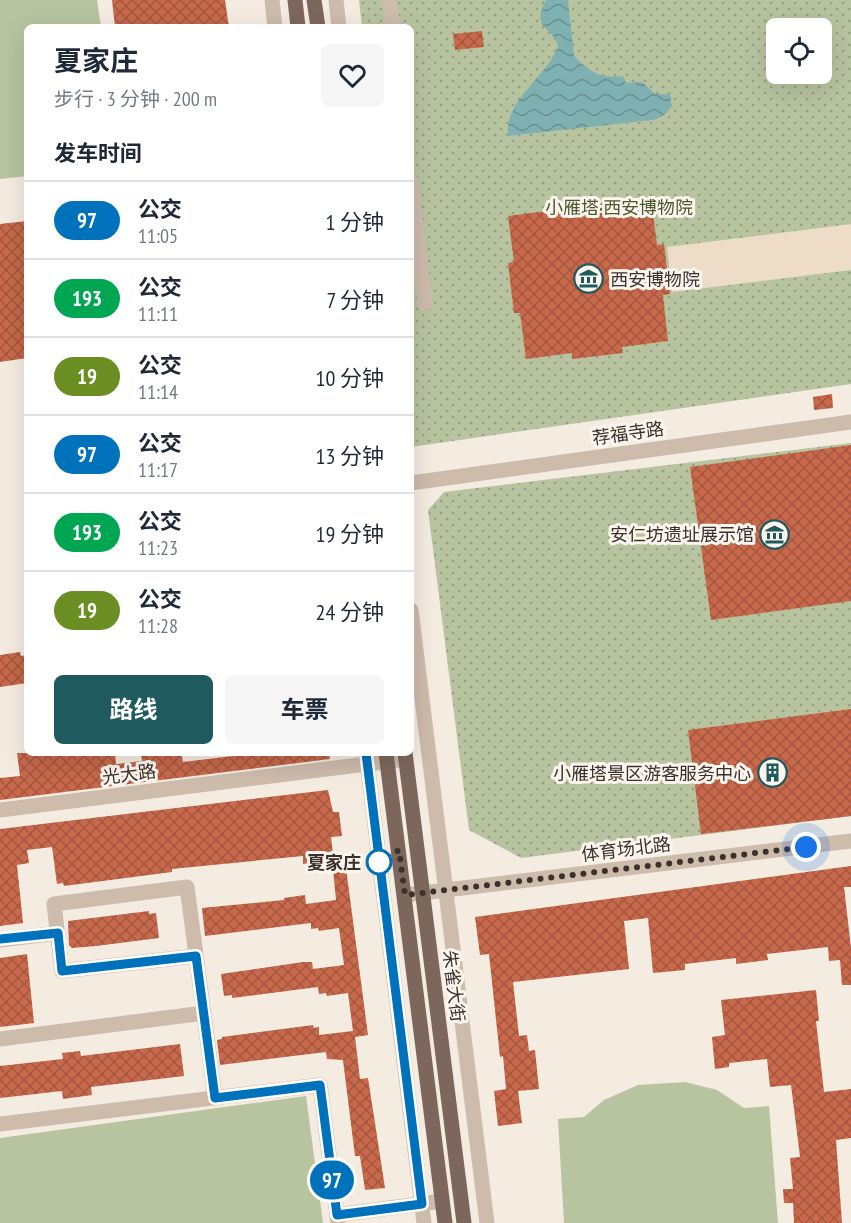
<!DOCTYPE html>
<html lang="zh">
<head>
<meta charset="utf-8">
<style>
	body { margin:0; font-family:"PT Sans Narrow","Noto Sans SC",sans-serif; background:#f6f6f7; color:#1f2937; height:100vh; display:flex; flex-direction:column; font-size:22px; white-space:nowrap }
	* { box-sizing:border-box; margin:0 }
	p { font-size:20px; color:#747a83 }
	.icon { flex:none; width:33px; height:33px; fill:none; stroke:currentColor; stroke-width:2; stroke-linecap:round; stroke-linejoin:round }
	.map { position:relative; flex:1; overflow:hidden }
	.panel { position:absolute; left:24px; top:24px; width:390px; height:732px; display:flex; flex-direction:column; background:#fff; border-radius:9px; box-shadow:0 6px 24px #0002 }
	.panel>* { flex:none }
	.badge { padding:0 12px; border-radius:20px; font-size:21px; line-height:39px }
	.tools { position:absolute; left:766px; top:18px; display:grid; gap:12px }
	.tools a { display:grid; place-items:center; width:66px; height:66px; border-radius:9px; background:#fff; box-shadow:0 6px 24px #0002; font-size:30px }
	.you { position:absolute; width:30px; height:30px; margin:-15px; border:4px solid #fff; border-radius:50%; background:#1a73e8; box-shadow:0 0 0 9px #1a73e833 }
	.map>.badge { position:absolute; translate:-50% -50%; box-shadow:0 0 0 3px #fff }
	h2 { padding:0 30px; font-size:22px; line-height:54px }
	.round { display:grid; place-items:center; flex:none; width:63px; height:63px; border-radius:9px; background:#f6f6f7 }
	.summary { display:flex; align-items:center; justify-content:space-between; height:102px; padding:0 30px }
	h1 { font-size:28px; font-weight:700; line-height:45px }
	.cta { display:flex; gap:12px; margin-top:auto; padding:12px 30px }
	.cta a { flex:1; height:69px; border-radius:9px; background:#1f5a5e; color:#fff; font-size:24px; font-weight:700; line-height:69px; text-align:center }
	.cta a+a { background:#f6f6f7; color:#1f2937 }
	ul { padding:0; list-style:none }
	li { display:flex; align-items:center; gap:18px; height:78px; padding:0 30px; border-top:2px solid #e0e1e3 }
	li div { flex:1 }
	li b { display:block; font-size:22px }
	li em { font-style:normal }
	li .badge { min-width:66px; font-weight:700; text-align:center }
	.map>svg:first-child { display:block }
</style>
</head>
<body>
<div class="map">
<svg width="851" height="1223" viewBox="0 0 851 1223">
	<defs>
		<pattern id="park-dots" width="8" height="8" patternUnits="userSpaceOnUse" patternTransform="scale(1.5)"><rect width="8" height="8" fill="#b8c4a0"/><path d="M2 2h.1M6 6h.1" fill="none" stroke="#97a083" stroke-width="1.8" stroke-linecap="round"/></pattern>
		<pattern id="water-waves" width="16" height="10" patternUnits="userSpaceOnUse" patternTransform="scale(1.5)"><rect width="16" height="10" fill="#7fb0b2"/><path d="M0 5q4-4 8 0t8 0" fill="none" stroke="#699091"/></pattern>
		<pattern id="building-cross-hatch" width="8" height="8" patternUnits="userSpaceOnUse" patternTransform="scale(1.5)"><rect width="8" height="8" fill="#c8694b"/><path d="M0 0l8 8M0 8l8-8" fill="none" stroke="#a4573f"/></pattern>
	</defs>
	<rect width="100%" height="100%" fill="#f4ebe1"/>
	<path fill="#b8c4a0" d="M 0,0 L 97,0 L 101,27 L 27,27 L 27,176 L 0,179 Z
		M 685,1082 L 717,1090 L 744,1108 L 769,1106 L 778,1223 L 564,1223 L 558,1119 L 584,1117 L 604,1100 L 638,1085 Z
		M 306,1096 L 323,1223 L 0,1223 L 0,1138 Z"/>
	<path fill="url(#park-dots)" fill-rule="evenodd" d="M 359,0 L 851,0 L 851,384 L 411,447 L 411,27 L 362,27 ZM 777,28 L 822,28 L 822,74 L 777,74 Z
		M 851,443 L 851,816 L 521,858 L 469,830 L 428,510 L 444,492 Z"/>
	<path fill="#ecdcc8" d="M 851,224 L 851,270 L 672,292 L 667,247 Z"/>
	<path fill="url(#water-waves)" d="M 546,0 L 568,0 L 574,56 C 590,72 600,79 623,76 L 626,83 L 642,82 L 655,94 L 670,94 L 672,106 C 666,114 662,118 652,120 L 508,136 C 504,100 547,77 558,46 C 552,25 530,29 546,0 Z"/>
	<path fill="url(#building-cross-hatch)" d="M 112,0 L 225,0 L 229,27 L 115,27 Z
		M 482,31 L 484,47 L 455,50 L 453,34 Z
		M 651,198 L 657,245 L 664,244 L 670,294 L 663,295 L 668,341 L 622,347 L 623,353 L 572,359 L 572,353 L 526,359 L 520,313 L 514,313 L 508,263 L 514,262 L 508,216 L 554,210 L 554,205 L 604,199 L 604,204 Z
		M 27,221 L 27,358 L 0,362 L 0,224 Z
		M 832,394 L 833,408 L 814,410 L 813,397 Z
		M 851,445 L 851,601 L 711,620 L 690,467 Z
		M 20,652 L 21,656 L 27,655 L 27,683 L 0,687 L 0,655 Z
		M 851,709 L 851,816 L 701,834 L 688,730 Z
		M 17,753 L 115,753 L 116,764 L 142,761 L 141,753 L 181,753 L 183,762 L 259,753 L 329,753 L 330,759 L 0,800 L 0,778 L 20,776 Z
		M 328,790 L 333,812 L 339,812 L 342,836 L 331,837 L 334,863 L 311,865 L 311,863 L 303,864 L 303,856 L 172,869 L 172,872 L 64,886 L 63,883 L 57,884 L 52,847 L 27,850 L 29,863 L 17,865 L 23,923 L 0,926 L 0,829 Z
		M 851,866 L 851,887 L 844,887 L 851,948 L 851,985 L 842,985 L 840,960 L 829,961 L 828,947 L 767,954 L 768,960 L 736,964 L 736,958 L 685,964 L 685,970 L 653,973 L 648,918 L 624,921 L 629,969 L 513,982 L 519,1036 L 527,1035 L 529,1051 L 535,1050 L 539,1089 L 518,1091 L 522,1123 L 498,1126 L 494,1091 L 506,1089 L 503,1056 L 500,1057 L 489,954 L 480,955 L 475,917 Z
		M 346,868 L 368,1035 L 355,1037 L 360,1079 L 368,1078 L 385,1188 L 365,1190 L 360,1156 L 355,1156 L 343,1060 L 327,1059 L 326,1052 L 220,1065 L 217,1040 L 222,1039 L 222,1037 L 313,1025 L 314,1028 L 319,1027 L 319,1035 L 353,1031 L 348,993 L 327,996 L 326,993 L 319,994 L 318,987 L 232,998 L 232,995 L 224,996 L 221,974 L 303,962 L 312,962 L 313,969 L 344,965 L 339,928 L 319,931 L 318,928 L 311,929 L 311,923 L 205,936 L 202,908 L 284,900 L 284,898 L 305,895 L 306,904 L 336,900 L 333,869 Z
		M 149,911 L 149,914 L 156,913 L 159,938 L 96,946 L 72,948 L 69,945 L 68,921 Z
		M 27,954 L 34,1023 L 0,1027 L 0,958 Z
		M 816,990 L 819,1021 L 816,1021 L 824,1092 L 851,1089 L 851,1138 L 836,1140 L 842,1223 L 794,1223 L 793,1203 L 784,1203 L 783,1189 L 793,1189 L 790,1158 L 800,1157 L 791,1085 L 770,1087 L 767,1059 L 729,1063 L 729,1067 L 715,1069 L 712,1037 L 725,1035 L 721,1000 Z
		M 180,1044 L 184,1076 L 91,1087 L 92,1095 L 63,1099 L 62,1091 L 0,1098 L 0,1066 L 63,1059 L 62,1053 L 80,1051 L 81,1056 Z"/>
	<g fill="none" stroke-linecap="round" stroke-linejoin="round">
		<path stroke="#cdbbac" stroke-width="15" d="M 272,0 L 275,27
			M 336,0 L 339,27
			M 389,0 L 393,27
			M 411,181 L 425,303
			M 411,483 L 851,422
			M 411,610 L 487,1223
			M 366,753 L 424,1223
			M 0,810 L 406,759
			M 405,895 L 851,841
			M 0,940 L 58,933
			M 196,956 L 62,971 L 54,904 L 187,887 L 215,1098
			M 0,1039 L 204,1013
			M 0,1124 L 320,1085 L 338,1223
			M 337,1215 L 442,1201"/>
		<path stroke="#7d675c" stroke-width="15" d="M 295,0 L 298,27
			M 314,0 L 318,27
			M 386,753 L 445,1223
			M 405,753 L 464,1223"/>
	</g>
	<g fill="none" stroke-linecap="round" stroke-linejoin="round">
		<defs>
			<path id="line" d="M 0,939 L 58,933 L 62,971 L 196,956 L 215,1098 L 320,1085 L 337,1215 L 422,1204 L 366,753"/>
		</defs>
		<use href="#line" stroke="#fff" stroke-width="14"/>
		<use href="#line" stroke="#0072bc" stroke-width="9"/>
		<path stroke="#3b302b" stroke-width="6" stroke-dasharray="0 10.8" d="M 379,862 L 399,850 L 405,895 L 806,847"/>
	</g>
	<defs>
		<symbol id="museum-ring" viewBox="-11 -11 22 22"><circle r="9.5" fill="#fbf5ee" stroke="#1f5a5e" stroke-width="1.5"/><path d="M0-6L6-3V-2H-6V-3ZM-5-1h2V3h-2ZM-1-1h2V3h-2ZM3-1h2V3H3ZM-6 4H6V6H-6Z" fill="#1f5a5e"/></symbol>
		<symbol id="building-ring" viewBox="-11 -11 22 22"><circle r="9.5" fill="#fbf5ee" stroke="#1f5a5e" stroke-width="1.5"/><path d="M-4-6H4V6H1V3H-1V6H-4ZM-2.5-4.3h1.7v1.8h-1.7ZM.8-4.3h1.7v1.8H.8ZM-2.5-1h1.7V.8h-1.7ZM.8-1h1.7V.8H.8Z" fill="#1f5a5e"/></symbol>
	</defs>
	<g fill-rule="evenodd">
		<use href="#museum-ring" x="572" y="262" width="33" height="33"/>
		<use href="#museum-ring" x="758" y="518" width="33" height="33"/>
		<use href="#building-ring" x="756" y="756" width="33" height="33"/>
	</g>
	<circle fill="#fff" stroke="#0072bc" stroke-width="3" cx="379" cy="862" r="12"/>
	<g text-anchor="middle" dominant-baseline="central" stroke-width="6" stroke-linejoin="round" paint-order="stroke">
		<g font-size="18" fill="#4a5a2e" stroke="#fbf5ee">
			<text x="619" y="207">小雁塔·西安博物院</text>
		</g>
		<g font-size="18" fill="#3b302b" stroke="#fbf5ee" text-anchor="end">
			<text x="610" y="279" text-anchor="start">西安博物院</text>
			<text x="754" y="534">安仁坊遗址展示馆</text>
			<text x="751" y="773">小雁塔景区游客服务中心</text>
		</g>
		<g font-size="18" fill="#3b302b" stroke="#fbf5ee">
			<text transform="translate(628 433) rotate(-8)">荐福寺路</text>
			<text transform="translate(129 774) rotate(-7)">光大路</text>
			<text transform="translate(626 849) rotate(-7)">体育场北路</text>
			<text transform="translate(454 986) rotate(83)">朱雀大街</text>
		</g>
		<g font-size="18" font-weight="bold" fill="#3b302b" stroke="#fbf5ee" text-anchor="end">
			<text x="361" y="862">夏家庄</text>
		</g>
	</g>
</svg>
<div class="tools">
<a><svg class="icon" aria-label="locate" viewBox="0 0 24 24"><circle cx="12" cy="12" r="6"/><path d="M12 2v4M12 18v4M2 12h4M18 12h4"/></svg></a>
</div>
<div class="you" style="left:806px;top:847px"></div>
<b class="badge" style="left:332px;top:1180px;background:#0072bc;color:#fff">97</b>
<section class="panel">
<div class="summary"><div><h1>夏家庄</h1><p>步行 · 3 分钟 · 200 m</p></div><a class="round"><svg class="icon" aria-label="heart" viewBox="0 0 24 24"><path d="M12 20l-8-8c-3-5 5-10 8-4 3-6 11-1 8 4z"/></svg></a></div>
<h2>发车时间</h2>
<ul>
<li><span class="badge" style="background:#0072bc;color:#fff">97</span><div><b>公交</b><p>11:05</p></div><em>1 分钟</em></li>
<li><span class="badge" style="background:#00a651;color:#fff">193</span><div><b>公交</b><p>11:11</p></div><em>7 分钟</em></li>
<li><span class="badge" style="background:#6b8e23;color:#fff">19</span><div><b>公交</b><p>11:14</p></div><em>10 分钟</em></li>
<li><span class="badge" style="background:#0072bc;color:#fff">97</span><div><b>公交</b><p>11:17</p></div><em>13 分钟</em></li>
<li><span class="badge" style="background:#00a651;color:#fff">193</span><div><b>公交</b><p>11:23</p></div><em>19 分钟</em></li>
<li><span class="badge" style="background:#6b8e23;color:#fff">19</span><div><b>公交</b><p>11:28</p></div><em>24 分钟</em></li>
</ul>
<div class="cta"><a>路线</a><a>车票</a></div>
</section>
</div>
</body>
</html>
